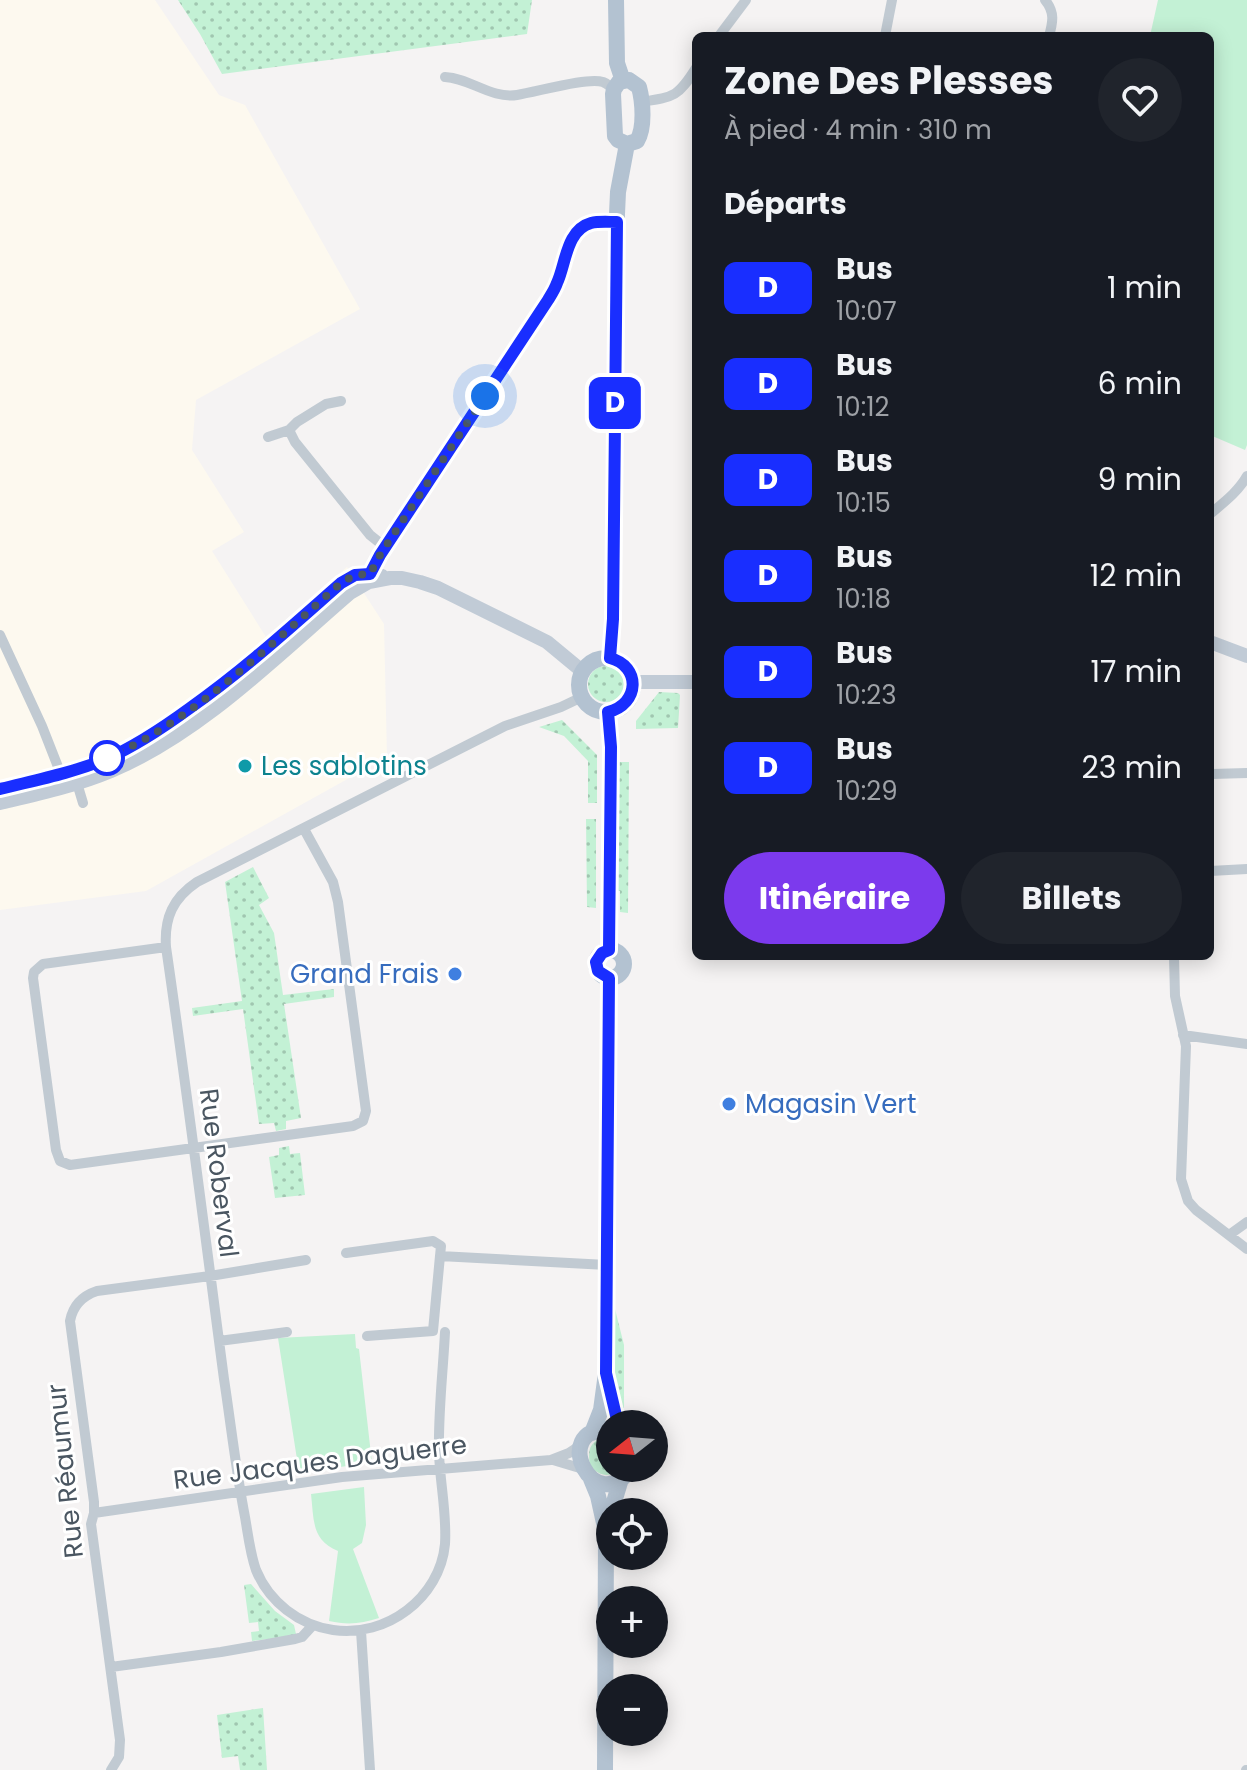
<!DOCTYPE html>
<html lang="fr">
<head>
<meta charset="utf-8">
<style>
	body { margin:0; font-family:Poppins,sans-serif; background:#20242c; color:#f1f3f6; height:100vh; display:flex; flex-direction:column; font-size:30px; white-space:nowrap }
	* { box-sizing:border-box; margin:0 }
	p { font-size:26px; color:#9ea1a6 }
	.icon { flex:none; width:44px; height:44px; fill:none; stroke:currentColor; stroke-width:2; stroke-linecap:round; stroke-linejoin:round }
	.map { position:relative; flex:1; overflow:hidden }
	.panel { position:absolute; left:692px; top:32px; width:522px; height:928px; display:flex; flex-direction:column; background:#171b24; border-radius:12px; box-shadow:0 4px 20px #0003 }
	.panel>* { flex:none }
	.badge { padding:0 16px; border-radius:12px; font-size:28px; line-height:52px }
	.needle { width:52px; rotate:253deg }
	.buttons { position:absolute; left:596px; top:1410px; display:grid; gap:16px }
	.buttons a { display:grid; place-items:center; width:72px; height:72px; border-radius:50%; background:#171b24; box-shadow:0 4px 20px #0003; font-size:40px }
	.you { position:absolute; width:40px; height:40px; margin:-20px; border:6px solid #fff; border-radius:50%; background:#1a73e8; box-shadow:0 0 0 12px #1a73e833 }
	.map>.badge { position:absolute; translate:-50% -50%; box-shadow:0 0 0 4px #fff }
	h2 { padding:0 32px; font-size:30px; line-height:72px }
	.round { display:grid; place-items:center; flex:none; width:84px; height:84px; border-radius:42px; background:#20242c }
	.headline { display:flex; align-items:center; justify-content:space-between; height:136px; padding:0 32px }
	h1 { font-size:38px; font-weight:700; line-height:60px }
	.button { display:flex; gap:16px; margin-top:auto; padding:16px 32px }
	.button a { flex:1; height:92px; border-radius:48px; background:#7c3aed; color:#fff; font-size:32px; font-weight:700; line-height:92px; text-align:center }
	.button a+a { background:#20242c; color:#f1f3f6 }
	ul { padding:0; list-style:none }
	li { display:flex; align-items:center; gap:24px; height:96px; padding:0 32px }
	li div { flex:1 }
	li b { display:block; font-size:30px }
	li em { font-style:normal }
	li .badge { min-width:88px; font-weight:700; text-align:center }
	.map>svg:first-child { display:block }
</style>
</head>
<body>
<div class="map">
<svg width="1247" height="1770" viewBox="0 0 1247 1770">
	<defs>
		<pattern id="grass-dots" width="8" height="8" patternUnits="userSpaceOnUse" patternTransform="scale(2)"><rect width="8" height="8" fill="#c3f1d5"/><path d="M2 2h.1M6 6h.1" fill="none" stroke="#a0c6b0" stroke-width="1.8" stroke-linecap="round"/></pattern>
	</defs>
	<rect width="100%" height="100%" fill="#f5f3f3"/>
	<path fill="#fdf9ef" d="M 0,0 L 155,0 L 219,95 L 245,105 L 360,309 L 196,400 L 192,450 L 244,532 L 212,551 L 266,637 L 347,567 L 384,624 L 387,757 L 146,891 L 0,910 Z"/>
	<path fill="url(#grass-dots)" d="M 178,0 L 532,0 L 527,34 L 222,74 L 200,34 Z
		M588 684a18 18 0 1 1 36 0a18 18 0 1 1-36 0Z
		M 659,692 L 678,693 L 680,695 L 678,728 L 636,729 L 636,721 Z
		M 562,720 L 597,755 L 597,803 L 588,803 L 588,761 L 564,736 L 539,727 Z
		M 617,762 L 629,762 L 628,913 L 620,912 L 620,891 L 615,890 Z
		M 586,819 L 596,819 L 596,908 L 587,907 Z
		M 253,867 L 269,898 L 259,905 L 274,933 L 283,995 L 334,989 L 334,997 L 284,1004 L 301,1118 L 286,1121 L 286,1129 L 276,1131 L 274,1123 L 259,1124 L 243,1009 L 193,1016 L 192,1008 L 242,1001 L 225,882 Z
		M 289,1146 L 290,1154 L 300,1153 L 305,1195 L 275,1198 L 269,1157 L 279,1155 L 279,1148 Z
		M 612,1309 L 615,1309 L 624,1345 L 624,1408 L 617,1408 L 613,1383 Z
		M 603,1437 L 610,1437 L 610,1468 L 621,1468 C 610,1478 601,1477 590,1466 C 588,1452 588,1443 603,1437 Z
		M 251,1584 L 275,1611 L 294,1625 L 296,1634 L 295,1636 L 252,1641 L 251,1632 L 259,1631 L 258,1622 L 249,1623 L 244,1585 Z
		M 263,1708 L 267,1770 L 240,1770 L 238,1756 L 222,1758 L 217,1715 Z"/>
	<path fill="#c3f1d5" d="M 1158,0 L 1247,0 L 1247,445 L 1245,450 L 1210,435 L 1210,36 L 1150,36 Z
		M 355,1334 L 356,1348 L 359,1349 L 372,1463 L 299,1472 L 278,1338 Z
		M 364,1487 L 366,1525 L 362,1543 L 353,1549 L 379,1618 C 361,1624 347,1625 329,1621 L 338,1551 C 311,1540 314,1519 311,1494 Z"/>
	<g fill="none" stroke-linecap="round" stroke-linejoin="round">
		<path stroke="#c1cad2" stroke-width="10" d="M 1045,0 C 1055,12 1053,22 1049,36
			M 719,36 L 746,0
			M 885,36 L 892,0
			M 445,77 C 470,78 491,99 517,95 C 537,92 587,77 603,82 C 608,84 610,87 614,89
			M 641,102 C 674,97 678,97 696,68
			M 289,430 L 295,442 L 370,535 L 385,547
			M 268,437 L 289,430 L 297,422 L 326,404 L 341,401
			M 1210,514 C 1223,503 1238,492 1247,476
			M 369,580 L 372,567 L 380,555 L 548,300 L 557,284 L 569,246 L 577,232 L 587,224 L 593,222 L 617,222
			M 0,635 L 42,726 L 62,777
			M 1210,772 L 1212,774 L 1247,773
			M 77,783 L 83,803
			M 1210,871 L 1247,869
			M 166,947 L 43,964 L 34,972 L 33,978 L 56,1150 L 60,1161 L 70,1165 L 353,1126 L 363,1121 L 366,1111 L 338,902 L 333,882 L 304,829
			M 1174,956 L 1175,996 L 1186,1046 L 1181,1179 L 1188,1201 L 1196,1210 L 1247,1249
			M 1183,1035 L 1247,1044
			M 1229,1235 L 1247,1222
			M 346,1253 L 433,1241 L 441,1246 L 440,1256
			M 445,1332 C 443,1372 438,1413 439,1453 C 440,1483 447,1514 445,1544 C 440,1598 386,1638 333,1630 C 299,1625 269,1602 256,1570 C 250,1553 248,1534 245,1517 C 236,1471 231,1425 224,1379 C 205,1235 187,1091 166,947 C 164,918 173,898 197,882 L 505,726 L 561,707 L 582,697
			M 367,1336 L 433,1331 L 440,1256 L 607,1265
			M 219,1341 L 287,1332
			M 553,1460 L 583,1469
			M 94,1513 L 342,1477 L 551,1460 L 569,1453 L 581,1445
			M 361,1631 L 370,1770
			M 111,1667 L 221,1652 L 295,1639 L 302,1637 L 313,1625
			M 111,1770 L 119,1757 L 120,1740 L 91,1524 L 94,1513 L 94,1502 L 70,1321 C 73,1305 82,1296 97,1291 L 210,1276 L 306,1260
			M 1246,1770 L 1247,1770"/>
		<path stroke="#c1cbd6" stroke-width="14" d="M 1210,642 L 1247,656
			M 633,682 L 696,682
			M 0,789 C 36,780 72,773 106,759 C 136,746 164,727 190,708 C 244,670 292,626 341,583 C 356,574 366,573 382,576
			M 0,803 C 38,794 75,786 111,771 C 200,734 278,655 350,593 L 369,582 L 390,578 L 402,578 L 420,582 L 438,588 L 547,642 L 582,671"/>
		<path stroke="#b3c2d1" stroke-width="16" d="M 616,0 L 617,63 L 623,81
			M 629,80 L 639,87 C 643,102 645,128 637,141 L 627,144 L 618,140 L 615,136 L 613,94 L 614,89 L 619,82 Z
			M579 685a27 27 0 1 1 54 0a27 27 0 1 1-54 0Z
			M 610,658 L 613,619 L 617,214 L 618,192 L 627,144
			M 608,712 L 611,756 L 609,950
			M596 964a14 14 0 1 1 28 0a14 14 0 1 1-28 0Z
			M 609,1386 L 618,1424
			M 610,1429 C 547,1428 596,1521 631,1468
			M 592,1433 L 601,1410 L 606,1373 L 609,978
			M 591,1479 L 598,1496 L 606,1532 L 605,1770
			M 611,1512 L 621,1479"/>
	</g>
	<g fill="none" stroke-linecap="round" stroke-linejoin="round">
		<defs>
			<path id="line" d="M 0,789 C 36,780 72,773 106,759 C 136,746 164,727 190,708 C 244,670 292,626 341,583 L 355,575 L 370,574 L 380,555 L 548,300 C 551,295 555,289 557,283 C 566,264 566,230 591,223 C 599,221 608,222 617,222 L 613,619 L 610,658 C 641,666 640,704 608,712 L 611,747 L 609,950 L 602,953 L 596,962 L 598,971 L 609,978 L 606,1373 L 618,1424"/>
		</defs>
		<use href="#line" stroke="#fff" stroke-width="18"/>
		<use href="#line" stroke="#192eff" stroke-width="12"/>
		<path stroke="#4a5661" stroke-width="8" stroke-dasharray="0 14.4" d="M 107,758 C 193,721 271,644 341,583 L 355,575 L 370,574 L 380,555 L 485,396"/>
	</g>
	<circle fill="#fff" stroke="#192eff" stroke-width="4" cx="107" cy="758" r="16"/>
	<circle fill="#0f9aa8" stroke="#fff" stroke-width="3" cx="245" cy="766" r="8"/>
	<g fill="#3f7fe0" stroke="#fff" stroke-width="3">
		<circle cx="455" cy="974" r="8"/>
		<circle cx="729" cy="1104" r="8"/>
	</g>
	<g text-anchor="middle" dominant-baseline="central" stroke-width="6" stroke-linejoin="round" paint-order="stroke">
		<g font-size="26" fill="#0d838f" stroke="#fff" text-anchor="start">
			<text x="261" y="766">Les sablotins</text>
		</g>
		<g font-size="26" fill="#366cbe" stroke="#fff" text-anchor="end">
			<text x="439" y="974">Grand Frais</text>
			<text x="745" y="1104" text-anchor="start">Magasin Vert</text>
		</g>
		<g font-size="26" fill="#4a5661" stroke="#fff">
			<text transform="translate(219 1173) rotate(83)">Rue Roberval</text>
			<text transform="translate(320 1462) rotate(-7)">Rue Jacques Daguerre</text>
			<text transform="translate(65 1471) rotate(-96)">Rue Réaumur</text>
		</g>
	</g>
</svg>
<div class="buttons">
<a><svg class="needle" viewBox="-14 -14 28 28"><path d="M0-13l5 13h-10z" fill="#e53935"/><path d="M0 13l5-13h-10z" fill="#9ea1a6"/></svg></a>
<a><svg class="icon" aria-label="locate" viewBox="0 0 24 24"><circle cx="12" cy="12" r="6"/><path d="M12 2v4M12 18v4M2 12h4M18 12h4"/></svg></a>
<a>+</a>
<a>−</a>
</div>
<div class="you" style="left:485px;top:396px"></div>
<b class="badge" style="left:615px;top:403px;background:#192eff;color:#fff">D</b>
<section class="panel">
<div class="headline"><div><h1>Zone Des Plesses</h1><p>À pied · 4 min · 310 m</p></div><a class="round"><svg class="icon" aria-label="heart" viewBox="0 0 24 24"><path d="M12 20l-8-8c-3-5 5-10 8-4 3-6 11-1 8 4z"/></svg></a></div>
<h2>Départs</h2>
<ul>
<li><span class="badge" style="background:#192eff;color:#fff">D</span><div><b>Bus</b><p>10:07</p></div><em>1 min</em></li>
<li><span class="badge" style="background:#192eff;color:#fff">D</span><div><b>Bus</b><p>10:12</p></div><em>6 min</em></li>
<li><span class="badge" style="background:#192eff;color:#fff">D</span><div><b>Bus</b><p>10:15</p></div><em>9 min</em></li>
<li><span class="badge" style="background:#192eff;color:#fff">D</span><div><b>Bus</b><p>10:18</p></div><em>12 min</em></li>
<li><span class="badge" style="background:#192eff;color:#fff">D</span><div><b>Bus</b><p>10:23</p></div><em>17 min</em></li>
<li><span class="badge" style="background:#192eff;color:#fff">D</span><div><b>Bus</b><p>10:29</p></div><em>23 min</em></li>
</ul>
<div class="button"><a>Itinéraire</a><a>Billets</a></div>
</section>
</div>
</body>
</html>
